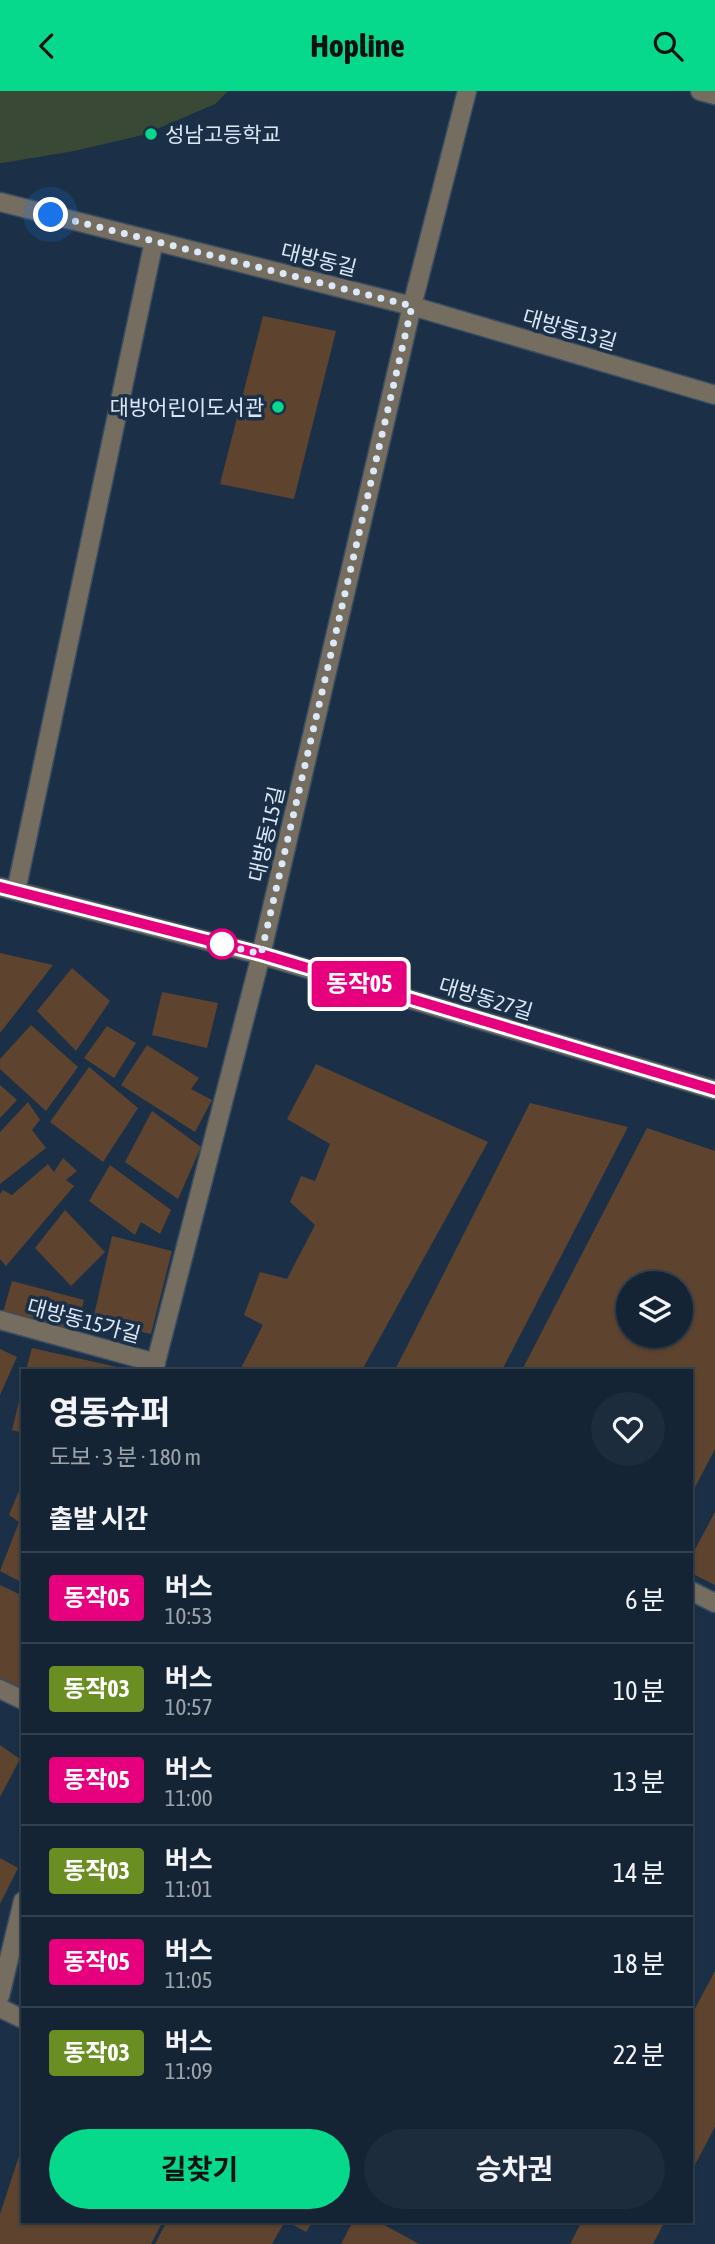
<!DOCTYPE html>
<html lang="ko">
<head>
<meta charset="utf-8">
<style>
	body { margin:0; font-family:"Asap Condensed","Noto Sans KR",sans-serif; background:#1d2c3c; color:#f1f3f6; height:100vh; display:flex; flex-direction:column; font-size:26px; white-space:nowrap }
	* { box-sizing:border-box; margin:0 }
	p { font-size:23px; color:#9da4ac }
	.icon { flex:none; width:38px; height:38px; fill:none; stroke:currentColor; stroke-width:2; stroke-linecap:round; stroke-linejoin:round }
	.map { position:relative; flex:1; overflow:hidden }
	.panel { position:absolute; left:21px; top:1278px; width:672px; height:854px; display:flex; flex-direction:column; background:#142434; border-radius:0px; box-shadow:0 2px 5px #0004,0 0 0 2px #33414f }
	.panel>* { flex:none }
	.badge { padding:0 14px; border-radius:5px; font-size:24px; line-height:46px }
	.tools { position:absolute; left:616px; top:1180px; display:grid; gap:14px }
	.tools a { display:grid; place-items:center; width:77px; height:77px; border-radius:50%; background:#142434; box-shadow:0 2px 5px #0004,0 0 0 2px #33414f; font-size:35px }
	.you { position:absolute; width:35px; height:35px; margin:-18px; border:5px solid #fff; border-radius:50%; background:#1a73e8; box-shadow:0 0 0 10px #1a73e833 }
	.map>.badge { position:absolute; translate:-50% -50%; box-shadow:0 0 0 4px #fff }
	h2 { padding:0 28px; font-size:26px; line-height:63px }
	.round { display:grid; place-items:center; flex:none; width:74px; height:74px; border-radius:37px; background:#1d2c3c }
	.overview { display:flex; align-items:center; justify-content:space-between; height:119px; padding:0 28px }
	h1 { font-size:33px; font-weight:700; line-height:52px }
	.cta { display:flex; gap:14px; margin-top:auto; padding:14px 28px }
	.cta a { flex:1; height:80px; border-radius:42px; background:#06d98b; color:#111; font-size:28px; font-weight:700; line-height:80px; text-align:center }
	.cta a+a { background:#1d2c3c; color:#f1f3f6 }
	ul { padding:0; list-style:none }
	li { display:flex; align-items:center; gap:21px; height:91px; padding:0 28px; border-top:2px solid #33414f }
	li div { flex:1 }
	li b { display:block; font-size:26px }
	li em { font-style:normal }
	li .badge { min-width:77px; font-weight:700; text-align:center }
	header { display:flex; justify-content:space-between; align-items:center; height:91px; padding:0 28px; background:#06d98b; color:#111; font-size:32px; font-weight:700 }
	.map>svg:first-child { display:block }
</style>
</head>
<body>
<header><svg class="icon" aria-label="back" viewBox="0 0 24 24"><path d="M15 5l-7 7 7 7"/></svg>Hopline<svg class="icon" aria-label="search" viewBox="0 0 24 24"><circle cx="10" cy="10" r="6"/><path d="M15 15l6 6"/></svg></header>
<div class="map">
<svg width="715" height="2153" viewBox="0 0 715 2153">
	<rect width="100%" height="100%" fill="#1b3046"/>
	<path fill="#394935" d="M 0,0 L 228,0 L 215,13 L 143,44 L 74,60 L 2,72 L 0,72 Z"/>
	<path fill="#5e442f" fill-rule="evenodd" d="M 263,225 L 336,240 L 294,408 L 220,393 Z
		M 0,862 L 53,874 L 0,942 Z
		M 72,877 L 110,910 L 76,960 L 37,920 Z
		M 162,901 L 218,912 L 207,957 L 152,944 Z
		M 31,934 L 78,976 L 46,1020 L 0,978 L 0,968 Z
		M 107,935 L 136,952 L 114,987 L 84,967 Z
		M 147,954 L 199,987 L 191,998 L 212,1009 L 195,1041 L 121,994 Z
		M 316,973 L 488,1051 L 362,1279 L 240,1279 L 263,1234 L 244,1224 L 260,1181 L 287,1188 L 315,1134 L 290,1111 L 301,1085 L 315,1090 L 330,1053 L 287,1028 Z
		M 89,976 L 138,1017 L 103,1071 L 50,1031 Z
		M 0,994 L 17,1009 L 0,1027 Z
		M 28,1011 L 40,1029 L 32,1039 L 46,1057 L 0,1093 L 0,1041 Z
		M 530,1012 L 628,1036 L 502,1279 L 395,1279 Z
		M 152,1020 L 201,1056 L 178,1108 L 125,1071 Z
		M 647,1037 L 715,1060 L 715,1358 L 691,1404 L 691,1279 L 522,1279 ZM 628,1192 L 681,1192 L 681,1244 L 628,1244 Z
		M 63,1067 L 77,1080 L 66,1089 L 74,1095 L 6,1175 L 0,1168 L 0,1103 L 3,1099 L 12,1104 L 48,1073 L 54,1081 Z
		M 110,1074 L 171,1119 L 160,1143 L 141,1131 L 135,1144 L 89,1110 Z
		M 65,1119 L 105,1161 L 71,1195 L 35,1157 Z
		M 112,1145 L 172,1160 L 151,1243 L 93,1229 Z
		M 12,1190 L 84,1209 L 75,1245 L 2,1225 Z
		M 32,1257 L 126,1278 L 126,1279 L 26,1279 Z
		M 0,1258 L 17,1266 L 0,1304 Z
		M 22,1298 L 23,1298 L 23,1342 L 12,1339 Z
		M 23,1390 L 23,1492 L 0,1480 L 19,1431 L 9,1424 Z
		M 715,1421 L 715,1494 L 691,1482 L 691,1466 Z
		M 0,1494 L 23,1505 L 23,1604 L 0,1593 Z
		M 0,1654 L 20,1668 L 0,1706 Z
		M 0,1767 L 18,1777 L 0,1813 Z
		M 715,1880 L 715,2036 L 691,2081 L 691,1925 Z
		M 23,2053 L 23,2130 L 163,2130 L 151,2153 L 0,2153 L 0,2123 Z
		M 167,2130 L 285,2130 L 272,2153 L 155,2153 Z
		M 286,2130 L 313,2130 L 306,2141 Z
		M 353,2130 L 377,2130 L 419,2153 L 341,2153 Z
		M 582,2130 L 665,2130 L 653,2153 L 570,2153 Z"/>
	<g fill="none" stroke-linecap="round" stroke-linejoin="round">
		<defs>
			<path id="lane" d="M 700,0 L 715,4
				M 412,215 L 715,304
				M 16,800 L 154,150
				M 0,1229 L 156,1272
				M 691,1500 L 715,1512
				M 0,1598 L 23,1609
				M 0,1917 L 23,1928"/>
			<path id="street" d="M 0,111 L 412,215 L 467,0
				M 0,796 L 261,864 L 715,999
				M 154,1279 L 261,864 L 412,215
				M 0,1905 L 23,1810"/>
		</defs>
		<use href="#lane" stroke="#3a4d62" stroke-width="21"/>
		<use href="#street" stroke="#3a4d62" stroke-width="21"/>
		<use href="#lane" stroke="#756d60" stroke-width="18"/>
		<use href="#street" stroke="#756d60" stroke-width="18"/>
	</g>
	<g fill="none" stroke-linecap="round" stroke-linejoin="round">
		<defs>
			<path id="line" d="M 0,796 L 261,863 L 715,999"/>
		</defs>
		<use href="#line" stroke="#fff" stroke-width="16"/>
		<use href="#line" stroke="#e6007e" stroke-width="10"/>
		<path stroke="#dbe8f7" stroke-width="7" stroke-dasharray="0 12.6" d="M 51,124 L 412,215 L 261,863 L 212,851 L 222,853"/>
	</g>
	<g fill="#06d98b" stroke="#1b3046" stroke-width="2.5">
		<circle cx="151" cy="43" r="7"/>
		<circle cx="278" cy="316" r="7"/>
	</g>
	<circle fill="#fff" stroke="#e6007e" stroke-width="3.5" cx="222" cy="853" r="14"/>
	<g text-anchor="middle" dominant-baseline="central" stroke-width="7" stroke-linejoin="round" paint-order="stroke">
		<g font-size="21" fill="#dbe8f7" stroke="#1b3046" text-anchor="start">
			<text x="165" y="43">성남고등학교</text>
			<text x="264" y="316" text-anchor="end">대방어린이도서관</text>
		</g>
		<g font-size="21" fill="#dbe8f7" stroke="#1b3046">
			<text transform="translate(319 168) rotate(14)">대방동길</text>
			<text transform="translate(570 238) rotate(16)">대방동13길</text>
			<text transform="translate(266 743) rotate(-77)">대방동15길</text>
			<text transform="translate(486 907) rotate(17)">대방동27길</text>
			<text transform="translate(84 1229) rotate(15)">대방동15가길</text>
		</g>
	</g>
</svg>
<div class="tools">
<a><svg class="icon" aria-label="layers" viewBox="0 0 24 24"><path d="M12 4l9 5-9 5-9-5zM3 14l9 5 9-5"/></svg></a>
</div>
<div class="you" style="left:51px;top:124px"></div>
<b class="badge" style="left:359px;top:893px;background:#e6007e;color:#fff">동작05</b>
<section class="panel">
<div class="overview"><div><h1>영동슈퍼</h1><p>도보 · 3 분 · 180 m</p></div><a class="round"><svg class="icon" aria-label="heart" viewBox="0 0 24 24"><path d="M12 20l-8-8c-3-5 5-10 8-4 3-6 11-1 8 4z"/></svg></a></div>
<h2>출발 시간</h2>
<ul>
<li><span class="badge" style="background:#e6007e;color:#fff">동작05</span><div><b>버스</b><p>10:53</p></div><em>6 분</em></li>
<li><span class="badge" style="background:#6b8e23;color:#fff">동작03</span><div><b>버스</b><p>10:57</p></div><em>10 분</em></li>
<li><span class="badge" style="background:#e6007e;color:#fff">동작05</span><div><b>버스</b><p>11:00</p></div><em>13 분</em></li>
<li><span class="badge" style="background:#6b8e23;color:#fff">동작03</span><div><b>버스</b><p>11:01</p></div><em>14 분</em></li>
<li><span class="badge" style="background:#e6007e;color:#fff">동작05</span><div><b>버스</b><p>11:05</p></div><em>18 분</em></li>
<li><span class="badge" style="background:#6b8e23;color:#fff">동작03</span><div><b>버스</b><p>11:09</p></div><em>22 분</em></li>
</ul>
<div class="cta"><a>길찾기</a><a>승차권</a></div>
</section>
</div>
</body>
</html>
